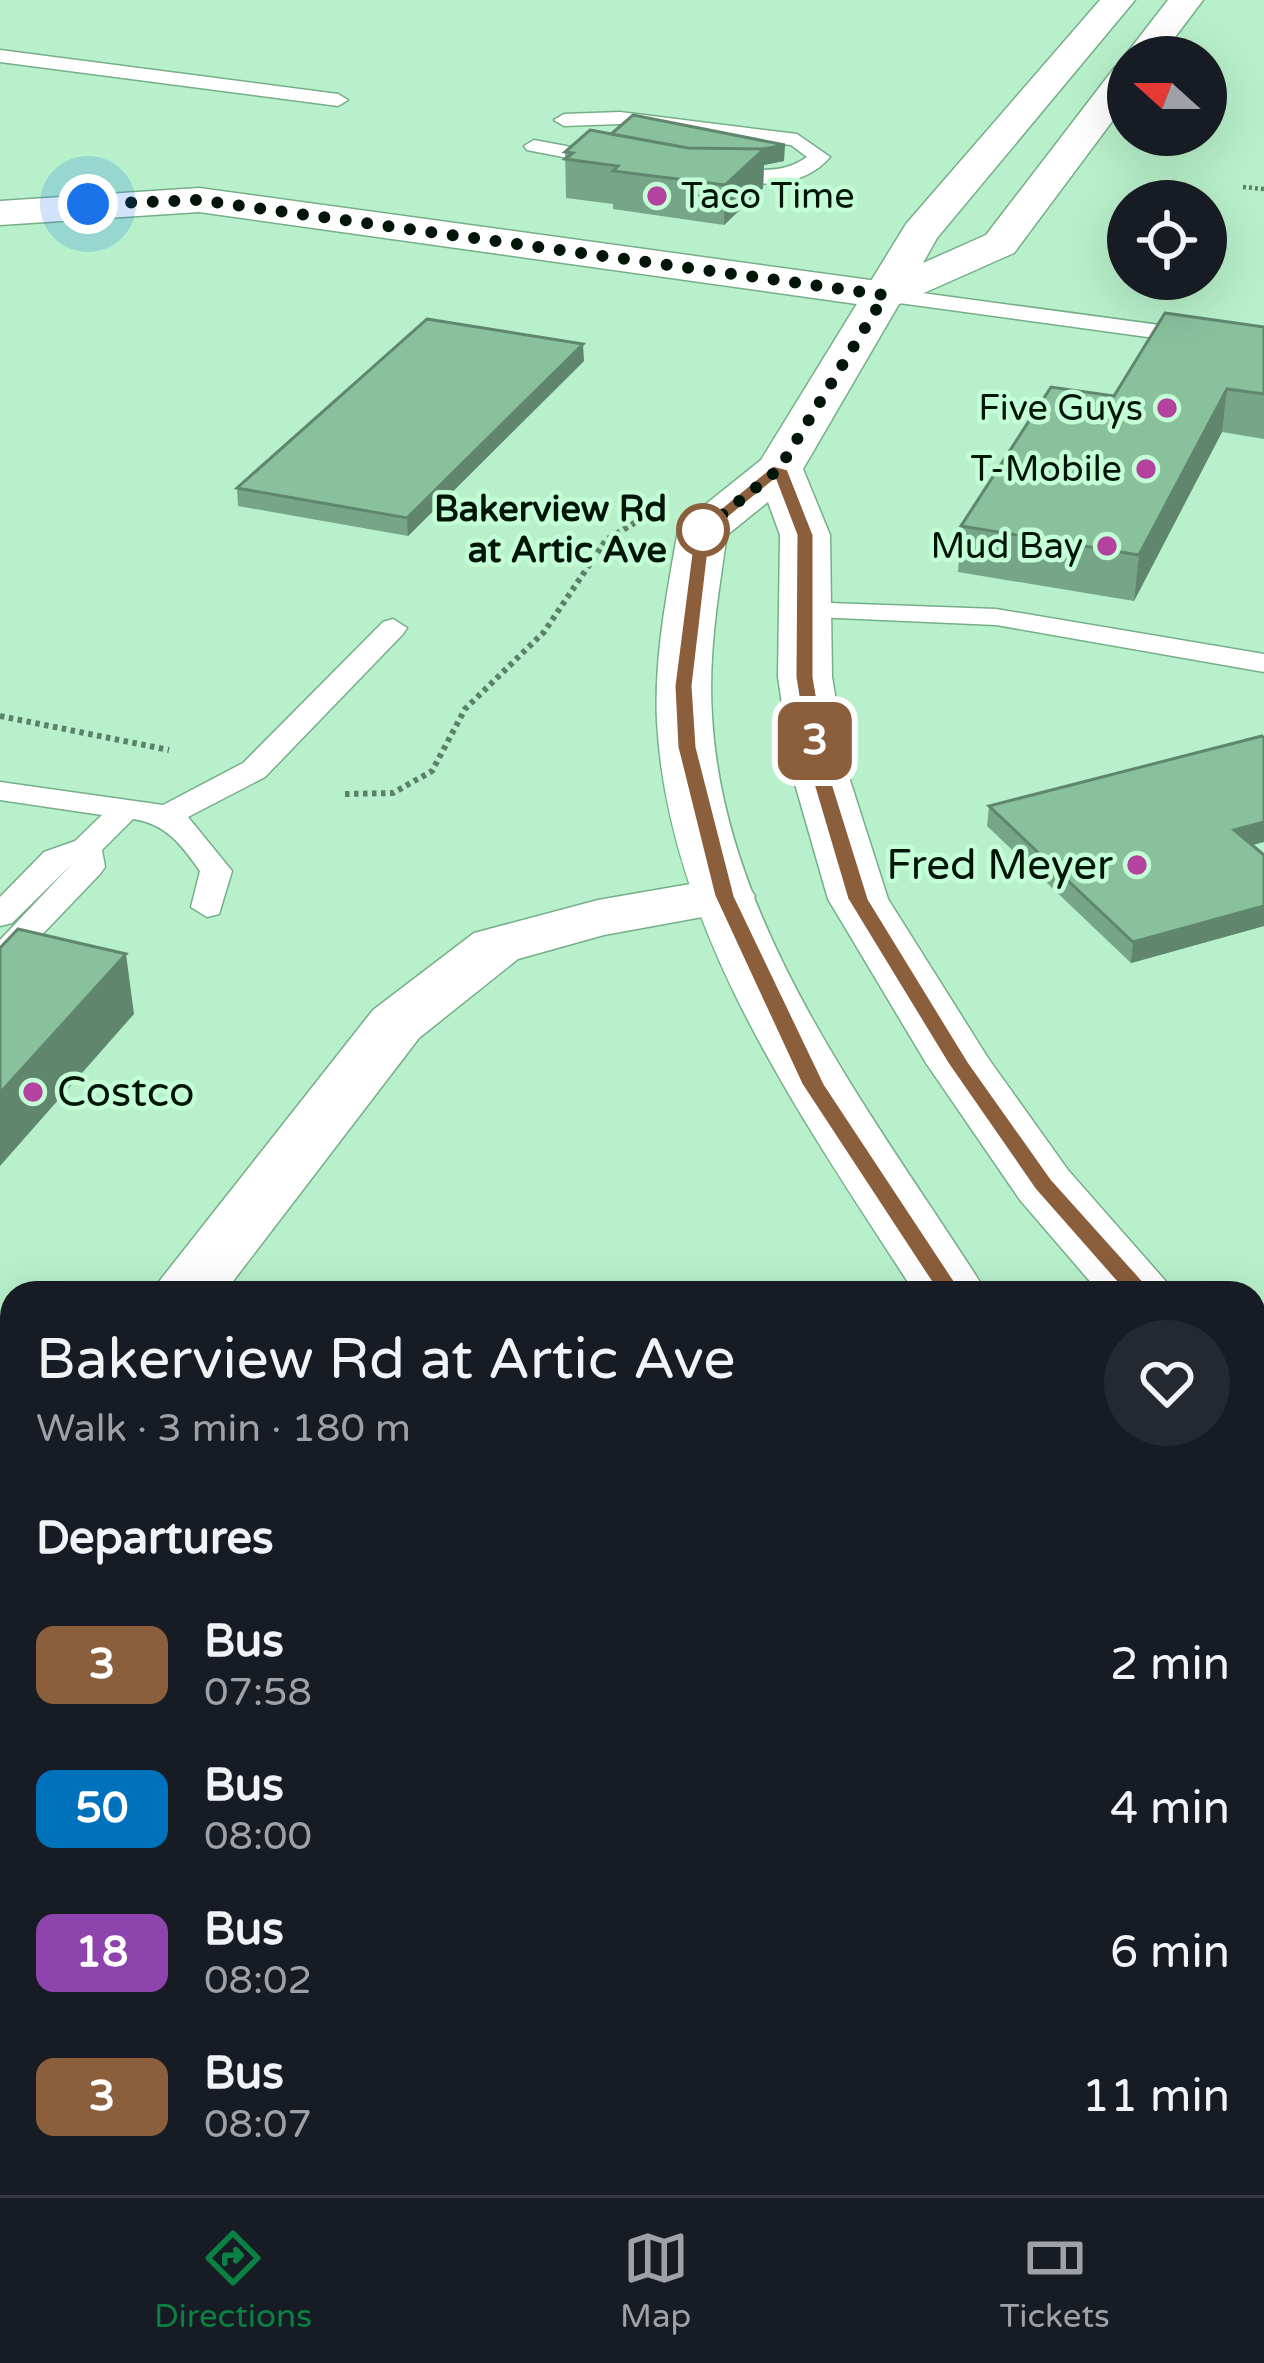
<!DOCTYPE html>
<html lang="en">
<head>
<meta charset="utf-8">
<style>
	body { margin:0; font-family:"Varela Round",sans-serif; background:#242831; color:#f1f3f6; height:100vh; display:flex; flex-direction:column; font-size:45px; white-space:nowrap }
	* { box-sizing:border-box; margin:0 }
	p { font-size:39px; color:#9ea1a6 }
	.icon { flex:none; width:66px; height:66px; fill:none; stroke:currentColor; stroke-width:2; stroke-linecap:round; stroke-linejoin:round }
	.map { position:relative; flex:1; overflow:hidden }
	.sheet { position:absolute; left:0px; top:1281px; width:1266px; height:915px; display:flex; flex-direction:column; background:#171b24; border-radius:36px 36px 0 0; box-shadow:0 12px 48px #0002 }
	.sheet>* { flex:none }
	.badge { padding:0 24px; border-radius:18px; font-size:42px; line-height:78px }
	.needle { width:78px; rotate:291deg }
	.tools { position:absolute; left:1107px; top:36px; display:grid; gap:24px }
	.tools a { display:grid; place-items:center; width:120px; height:120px; border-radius:50%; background:#171b24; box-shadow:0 12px 48px #0002; font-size:60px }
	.you { position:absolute; width:60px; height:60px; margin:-30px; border:9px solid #fff; border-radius:50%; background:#1a73e8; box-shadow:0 0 0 18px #1a73e833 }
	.map>.badge { position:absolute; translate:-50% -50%; box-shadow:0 0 0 6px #fff }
	h2 { padding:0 36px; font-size:45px; line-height:108px }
	.round { display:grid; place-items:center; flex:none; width:126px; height:126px; border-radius:63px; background:#242831 }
	.summary { display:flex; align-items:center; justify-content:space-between; height:204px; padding:0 36px }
	h1 { font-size:57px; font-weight:600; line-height:90px }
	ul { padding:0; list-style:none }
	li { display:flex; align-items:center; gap:36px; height:144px; padding:0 36px }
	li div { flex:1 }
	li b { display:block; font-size:45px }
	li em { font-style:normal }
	li .badge { min-width:132px; font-weight:700; text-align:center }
	.menu { display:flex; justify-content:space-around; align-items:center; height:168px; border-top:3px solid #363941; background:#171b24; font-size:33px; color:#9ea1a6 }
	.menu a { display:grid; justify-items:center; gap:6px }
	.menu .on { color:#0b8043 }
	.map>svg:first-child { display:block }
</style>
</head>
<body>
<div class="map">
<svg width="1264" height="2195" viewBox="0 0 1264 2195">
	<rect width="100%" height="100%" fill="#b7f0ca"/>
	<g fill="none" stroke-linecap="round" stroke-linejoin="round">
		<defs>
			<path id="service" d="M 0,50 L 338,94 L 348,100 L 338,106 L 0,62 Z
				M 620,112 L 797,134 L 830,157 C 802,190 756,185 716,180 L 709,178 L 709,170 C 743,164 775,180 807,157 L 791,145 L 620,124 L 564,126 L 554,120 L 564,114 Z
				M 534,140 L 614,155 L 624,161 L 614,167 L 527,150 L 524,146 Z
				M 885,288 L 1264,339 L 1264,353 L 877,300 L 877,290 Z
				M 802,602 L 996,609 L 1264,654 L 1264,672 L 996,625 L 792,616 L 788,610 Z
				M 393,619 L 407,628 L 403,634 L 265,777 L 188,817 L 232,871 L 219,914 L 207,917 L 191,907 L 200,871 C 181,844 166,824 133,819 L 102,850 L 105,867 L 100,874 L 12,966 L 0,969 L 0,940 L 72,864 L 12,923 L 0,926 L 0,897 L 44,852 L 75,841 L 102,815 L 0,800 L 0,782 L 163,805 L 243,763 L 383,622 Z"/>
			<path id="minor" d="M 199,188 L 885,282 L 900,286 L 906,295 L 900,304 L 885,308 L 199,212 L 0,225 L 0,201 Z"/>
			<path id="tertiary" d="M 725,878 L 746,883 L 755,896 L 746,909 L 604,935 L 518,959 L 419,1038 L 224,1293 L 150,1293 L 373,1010 L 474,933 L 598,900 Z
				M 12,1489 L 12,1559 L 0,1562 L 0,1493 Z"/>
			<path id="primary" d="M 1100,0 L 1135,0 L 937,238 L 923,263 L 986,235 L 1115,67 L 1128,64 L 1128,100 L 1014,253 L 899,304 L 803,469 L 830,535 L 832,677 L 849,777 L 888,899 L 988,1058 L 1068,1170 L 1176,1293 L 1100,1293 L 1020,1200 L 926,1063 L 828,899 L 793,777 L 778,677 L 780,535 L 768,502 L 727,535 C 718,595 708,655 712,716 C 724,930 877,1119 987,1293 L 915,1293 C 805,1122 668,932 657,721 C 654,657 667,593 678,530 L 686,520 L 761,460 L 906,224 Z
				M 1168,0 L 1203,0 L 1160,57 L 1128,57 L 1128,62 L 1124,57 Z
				M 1254,1390 L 1264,1393 L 1264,1452 L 1254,1449 Z
				M 1254,1567 L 1264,1570 L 1264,1632 L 1254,1629 Z"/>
			<path id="motorway" d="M 497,2184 L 597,2184 L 592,2195 L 492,2195 Z"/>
		</defs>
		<use href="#service" stroke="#76ae8a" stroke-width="3"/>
		<use href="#minor" stroke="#76ae8a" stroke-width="3"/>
		<use href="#tertiary" stroke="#76ae8a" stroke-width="3"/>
		<use href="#primary" stroke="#76ae8a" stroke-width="3"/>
		<use href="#motorway" stroke="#76ae8a" stroke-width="3"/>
		<path stroke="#5b8269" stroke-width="4.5" stroke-dasharray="3 3" stroke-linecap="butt" d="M 1243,187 L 1264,189"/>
		<path stroke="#5b8269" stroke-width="6" stroke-dasharray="4.5 4.5" stroke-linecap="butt" d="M 0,716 L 169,750
			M 345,794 L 393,793 L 432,771 L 465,709 L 544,632 L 606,540 L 636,522"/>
		<use href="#service" fill="#fff" fill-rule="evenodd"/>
		<use href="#minor" fill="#fff" fill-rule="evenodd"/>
		<use href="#tertiary" fill="#fff" fill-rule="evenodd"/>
		<use href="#primary" fill="#fff" fill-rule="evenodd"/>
		<use href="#motorway" fill="#fff" fill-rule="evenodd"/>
	</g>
	<path fill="#76a687" d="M 565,152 L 784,161 L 764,165 L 763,188 L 724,225 L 613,209 L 613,204 L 566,198 Z
		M 1264,327 L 1264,439 L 1222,432 L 1134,601 L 958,572 L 961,526 Z
		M 584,361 L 408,536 L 238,506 L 237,488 Z
		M 989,806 L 1252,845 L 1264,855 L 1264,926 L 1131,963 L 987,826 Z"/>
	<path fill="#60876e" d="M 785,145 L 784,161 L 764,165 L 763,188 L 724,225 L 725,185 L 747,152 Z
		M 583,344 L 584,361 L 408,536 L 407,518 Z
		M 1227,389 L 1222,432 L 1134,601 L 1139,555 Z
		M 1264,822 L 1264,842 L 1231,851 L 1234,830 Z
		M 1264,906 L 1264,926 L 1131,963 L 1133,942 Z
		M 126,954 L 134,1014 L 0,1166 L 0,1093 Z"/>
	<path fill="#89c19d" stroke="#60876e" stroke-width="3" d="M 633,115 L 785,145 L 763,149 L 688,148 L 611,134 Z
		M 590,130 L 688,148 L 764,149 L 725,185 L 613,171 L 618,166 L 565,159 L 573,153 L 565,152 Z
		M 1165,313 L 1264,327 L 1264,394 L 1227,389 L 1139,555 L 961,526 L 1051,387 L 1114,396 Z
		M 427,319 L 583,344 L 407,518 L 237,488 Z
		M 1262,736 L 1264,738 L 1264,822 L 1234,830 L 1264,855 L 1264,906 L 1133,942 L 989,806 Z
		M 18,929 L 126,954 L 0,1093 L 0,948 Z"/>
	<path fill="#8b5e3c" stroke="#fff" stroke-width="3" d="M 773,465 L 788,469 L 814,535 L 814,677 L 831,777 L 869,899 L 969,1062 L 1052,1179 L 1149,1287 L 1153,1293 L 1149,1299 L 1131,1299 L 1035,1190 L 947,1063 L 847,899 L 811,777 L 795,677 L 796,535 L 775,480 L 711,532 L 693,686 L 697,747 L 735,896 L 825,1084 L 963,1293 L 960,1299 L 942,1299 L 801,1084 L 714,896 L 677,747 L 674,686 L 694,530 Z"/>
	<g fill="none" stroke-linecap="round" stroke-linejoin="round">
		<path stroke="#011509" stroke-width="12" stroke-dasharray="0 21.6" d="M 88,204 L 199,200 L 885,295 L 779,469 L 703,530"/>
	</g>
	<g fill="#b4439f" stroke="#c4fed7" stroke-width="4.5">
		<circle cx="657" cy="196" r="12"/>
		<circle cx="1167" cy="408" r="12"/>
		<circle cx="1146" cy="469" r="12"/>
		<circle cx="1107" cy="546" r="12"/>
		<circle cx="1137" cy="865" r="12"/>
		<circle cx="33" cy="1092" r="12"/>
	</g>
	<circle fill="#fff" stroke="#8b5e3c" stroke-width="6" cx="703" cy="530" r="24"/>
	<g text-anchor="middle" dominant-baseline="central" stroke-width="9" stroke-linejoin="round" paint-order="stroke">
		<g font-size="36" fill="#011509" stroke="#c4fed7" text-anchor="end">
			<text x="681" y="196" text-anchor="start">Taco Time</text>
			<text x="1143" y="408">Five Guys</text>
			<text x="1122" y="469">T-Mobile</text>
			<text x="1083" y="546">Mud Bay</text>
		</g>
		<g font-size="36" font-weight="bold" fill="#011509" stroke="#c4fed7" text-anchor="end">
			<text x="667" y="509">Bakerview Rd<tspan x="667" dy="41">at Artic Ave</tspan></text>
		</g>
		<g font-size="42" fill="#011509" stroke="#c4fed7" text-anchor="end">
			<text x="1113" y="865">Fred Meyer</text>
			<text x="57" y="1092" text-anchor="start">Costco</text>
		</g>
	</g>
</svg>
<div class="tools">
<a><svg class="needle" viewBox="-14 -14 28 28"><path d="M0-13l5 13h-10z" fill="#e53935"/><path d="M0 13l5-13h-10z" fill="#9ea1a6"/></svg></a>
<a><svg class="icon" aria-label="locate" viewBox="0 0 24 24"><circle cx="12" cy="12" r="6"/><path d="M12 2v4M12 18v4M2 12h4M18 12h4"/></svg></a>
</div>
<div class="you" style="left:88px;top:204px"></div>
<b class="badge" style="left:815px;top:741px;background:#8b5e3c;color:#fff">3</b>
<section class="sheet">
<div class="summary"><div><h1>Bakerview Rd at Artic Ave</h1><p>Walk · 3 min · 180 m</p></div><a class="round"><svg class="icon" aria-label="heart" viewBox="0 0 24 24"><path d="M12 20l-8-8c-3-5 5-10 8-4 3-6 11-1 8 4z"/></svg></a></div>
<h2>Departures</h2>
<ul>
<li><span class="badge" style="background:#8b5e3c;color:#fff">3</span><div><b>Bus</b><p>07:58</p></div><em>2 min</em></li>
<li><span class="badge" style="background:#0072bc;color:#fff">50</span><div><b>Bus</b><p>08:00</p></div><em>4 min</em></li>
<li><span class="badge" style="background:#8e44ad;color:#fff">18</span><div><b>Bus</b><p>08:02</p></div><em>6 min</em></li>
<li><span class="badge" style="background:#8b5e3c;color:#fff">3</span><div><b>Bus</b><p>08:07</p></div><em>11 min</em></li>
</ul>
</section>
</div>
<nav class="menu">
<a class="on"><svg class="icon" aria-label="directions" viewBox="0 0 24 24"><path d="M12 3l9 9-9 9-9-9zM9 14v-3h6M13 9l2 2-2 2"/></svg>Directions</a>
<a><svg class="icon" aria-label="map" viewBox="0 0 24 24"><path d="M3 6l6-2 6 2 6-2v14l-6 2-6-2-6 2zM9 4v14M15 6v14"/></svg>Map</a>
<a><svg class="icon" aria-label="tickets" viewBox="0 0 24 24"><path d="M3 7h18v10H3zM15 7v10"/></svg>Tickets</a>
</nav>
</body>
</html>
